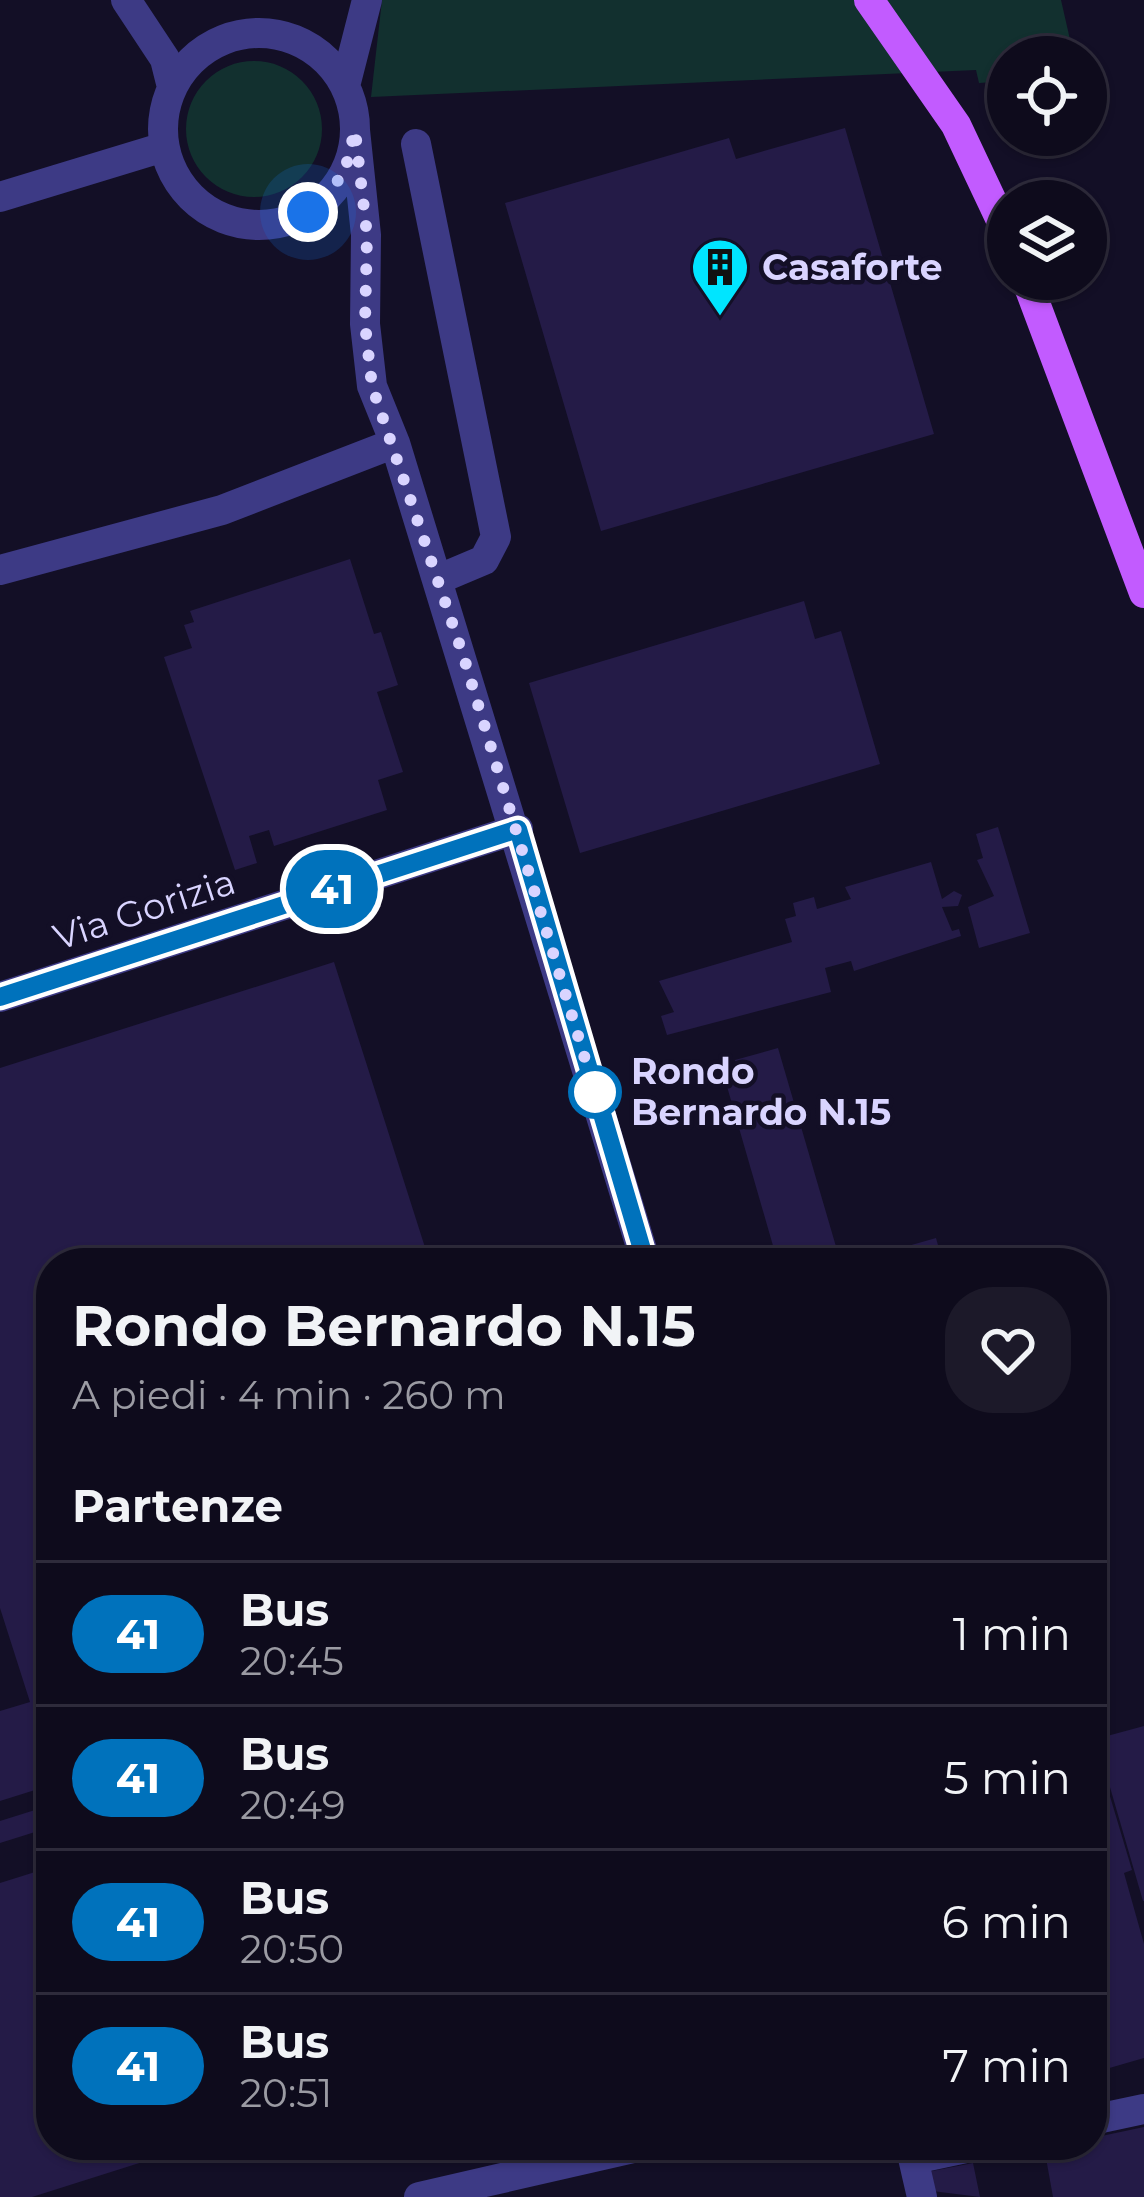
<!DOCTYPE html>
<html lang="it">
<head>
<meta charset="utf-8">
<style>
	body { margin:0; font-family:Montserrat,sans-serif; background:#1c1929; color:#f1f3f6; height:100vh; display:flex; flex-direction:column; font-size:45px; white-space:nowrap }
	* { box-sizing:border-box; margin:0 }
	p { font-size:39px; color:#9b9ba3 }
	.icon { flex:none; width:66px; height:66px; fill:none; stroke:currentColor; stroke-width:2; stroke-linecap:round; stroke-linejoin:round }
	.map { position:relative; flex:1; overflow:hidden }
	.details { position:absolute; left:36px; top:1248px; width:1071px; height:912px; display:flex; flex-direction:column; background:#0e0b1c; border-radius:48px; box-shadow:0 3px 9px #0004,0 0 0 3px #2e2b3b }
	.details>* { flex:none }
	.badge { padding:0 24px; border-radius:39px; font-size:42px; line-height:78px }
	.fabs { position:absolute; left:987px; top:36px; display:grid; gap:24px }
	.fabs a { display:grid; place-items:center; width:120px; height:120px; border-radius:50%; background:#0e0b1c; box-shadow:0 3px 9px #0004,0 0 0 3px #2e2b3b; font-size:60px }
	.you { position:absolute; width:60px; height:60px; margin:-30px; border:9px solid #fff; border-radius:50%; background:#1a73e8; box-shadow:0 0 0 18px #1a73e833 }
	.map>.badge { position:absolute; translate:-50% -50%; box-shadow:0 0 0 6px #fff }
	h2 { padding:0 36px; font-size:45px; line-height:108px }
	.round { display:grid; place-items:center; flex:none; width:126px; height:126px; border-radius:48px; background:#1c1929 }
	.summary { display:flex; align-items:center; justify-content:space-between; height:204px; padding:0 36px }
	h1 { font-size:57px; font-weight:700; line-height:90px }
	ul { padding:0; list-style:none }
	li { display:flex; align-items:center; gap:36px; height:144px; padding:0 36px; border-top:3px solid #2e2b3b }
	li div { flex:1 }
	li b { display:block; font-size:45px }
	li em { font-style:normal }
	li .badge { min-width:132px; font-weight:700; text-align:center }
	.map>svg:first-child { display:block }
</style>
</head>
<body>
<div class="map">
<svg width="1144" height="2197" viewBox="0 0 1144 2197">
	<rect width="100%" height="100%" fill="#130f26"/>
	<path fill="#12302f" d="M 382,0 L 1061,0 L 1074,57 L 1008,57 L 1008,81 L 979,83 L 976,70 L 371,97 Z
		M186 129a68 68 0 1 1 136 0a68 68 0 1 1-136 0Z"/>
	<path fill="#241b47" d="M 845,128 L 934,434 L 601,531 L 505,203 L 729,138 L 736,159 Z
		M 350,559 L 374,634 L 381,632 L 398,685 L 377,692 L 403,772 L 378,780 L 387,810 L 274,846 L 269,830 L 249,836 L 257,863 L 235,870 L 164,657 L 192,648 L 184,625 L 194,622 L 190,611 Z
		M 804,601 L 815,639 L 841,631 L 880,764 L 580,853 L 529,683 Z
		M 998,827 L 1030,933 L 979,948 L 968,907 L 994,896 L 977,860 L 983,858 L 976,834 Z
		M 931,862 L 942,899 L 954,891 L 962,895 L 958,906 L 942,907 L 952,931 L 959,929 L 961,936 L 854,971 L 851,961 L 825,968 L 831,992 L 667,1035 L 661,1016 L 674,1012 L 659,981 L 792,942 L 785,919 L 796,916 L 793,903 L 814,897 L 817,909 L 851,899 L 845,887 Z
		M 334,962 L 430,1263 L 51,1263 L 51,1785 L 0,1801 L 0,1711 L 30,1702 L 0,1608 L 0,1068 Z
		M 778,1048 L 837,1250 L 815,1256 L 817,1263 L 778,1263 L 726,1083 L 741,1079 L 735,1060 Z
		M 936,1238 L 943,1263 L 853,1263 L 852,1262 Z
		M 1144,1726 L 1144,1901 L 1143,1901 L 1096,1739 Z
		M 1092,1736 L 1132,1870 L 1124,1873 L 1144,1944 L 1144,2058 L 1099,2071 L 1106,2096 L 1092,2100 Z
		M 51,1805 L 51,1827 L 0,1843 L 0,1821 Z
		M 51,1867 L 51,2145 L 193,2146 L 32,2197 L 0,2197 L 0,1883 Z
		M 1144,2127 L 1144,2197 L 1053,2197 L 1044,2147 L 1092,2145 L 1092,2138 Z
		M 973,2163 L 980,2197 L 932,2191 L 927,2172 Z"/>
	<g fill="none" stroke-linecap="round" stroke-linejoin="round">
		<path stroke="#3d3a85" stroke-width="30" d="M 126,0 L 165,59 L 172,87
			M163 129a96 96 0 1 1 192 0a96 96 0 1 1-192 0Z
			M 345,86 L 367,0
			M 355,130 L 366,235 L 365,324 L 372,386 L 395,443 L 646,1263
			M 416,144 L 496,537 L 484,560 L 439,579
			M 0,197 L 164,147
			M 0,570 L 222,510 L 395,443
			M 0,997 L 518,829
			M 1092,2120 L 1144,2109
			M 910,2145 L 922,2197
			M 914,2159 L 980,2145
			M 419,2197 L 647,2145"/>
		<path stroke="#c25bff" stroke-width="30" d="M 869,0 L 956,125 L 1008,235
			M 1026,279 L 1144,593"/>
	</g>
	<g fill="none" stroke-linecap="round" stroke-linejoin="round">
		<defs>
			<path id="line" d="M 0,997 L 518,829 L 646,1263"/>
		</defs>
		<use href="#line" stroke="#fff" stroke-width="27"/>
		<use href="#line" stroke="#0072bc" stroke-width="18"/>
		<path stroke="#d9d4ff" stroke-width="12" stroke-dasharray="0 21.6" d="M 308,212 L 344,174 L 355,130 L 367,235 L 365,324 L 372,386 L 464,658 L 595,1092"/>
	</g>
	<defs>
		<symbol id="building-pin" viewBox="-11 -11 22 30"><path d="M0 17L-7.5 6A9.5 9.5 0 1 1 7.5 6Z" fill="#00e5ff" stroke="#130f26"/><path d="M-4-6H4V6H1V3H-1V6H-4ZM-2.5-4.3h1.7v1.8h-1.7ZM.8-4.3h1.7v1.8H.8ZM-2.5-1h1.7V.8h-1.7ZM.8-1h1.7V.8H.8Z" fill="#111"/></symbol>
	</defs>
	<g fill-rule="evenodd">
		<use href="#building-pin" x="687" y="234" width="66" height="90"/>
	</g>
	<circle fill="#fff" stroke="#0072bc" stroke-width="6" cx="595" cy="1092" r="24"/>
	<g text-anchor="middle" dominant-baseline="central" stroke-width="9" stroke-linejoin="round" paint-order="stroke">
		<g font-size="36" font-weight="bold" fill="#d9d4ff" stroke="#130f26" text-anchor="start">
			<text x="762" y="267">Casaforte</text>
		</g>
		<g font-size="36" fill="#d9d4ff" stroke="#130f26">
			<text transform="translate(144 909) rotate(-18)">Via Gorizia</text>
		</g>
		<g font-size="36" font-weight="bold" fill="#d9d4ff" stroke="#130f26" text-anchor="start">
			<text x="631" y="1071">Rondo<tspan x="631" dy="41">Bernardo N.15</tspan></text>
		</g>
	</g>
</svg>
<div class="fabs">
<a><svg class="icon" aria-label="locate" viewBox="0 0 24 24"><circle cx="12" cy="12" r="6"/><path d="M12 2v4M12 18v4M2 12h4M18 12h4"/></svg></a>
<a><svg class="icon" aria-label="layers" viewBox="0 0 24 24"><path d="M12 4l9 5-9 5-9-5zM3 14l9 5 9-5"/></svg></a>
</div>
<div class="you" style="left:308px;top:212px"></div>
<b class="badge" style="left:332px;top:889px;background:#0072bc;color:#fff">41</b>
<section class="details">
<div class="summary"><div><h1>Rondo Bernardo N.15</h1><p>A piedi · 4 min · 260 m</p></div><a class="round"><svg class="icon" aria-label="heart" viewBox="0 0 24 24"><path d="M12 20l-8-8c-3-5 5-10 8-4 3-6 11-1 8 4z"/></svg></a></div>
<h2>Partenze</h2>
<ul>
<li><span class="badge" style="background:#0072bc;color:#fff">41</span><div><b>Bus</b><p>20:45</p></div><em>1 min</em></li>
<li><span class="badge" style="background:#0072bc;color:#fff">41</span><div><b>Bus</b><p>20:49</p></div><em>5 min</em></li>
<li><span class="badge" style="background:#0072bc;color:#fff">41</span><div><b>Bus</b><p>20:50</p></div><em>6 min</em></li>
<li><span class="badge" style="background:#0072bc;color:#fff">41</span><div><b>Bus</b><p>20:51</p></div><em>7 min</em></li>
</ul>
</section>
</div>
</body>
</html>
